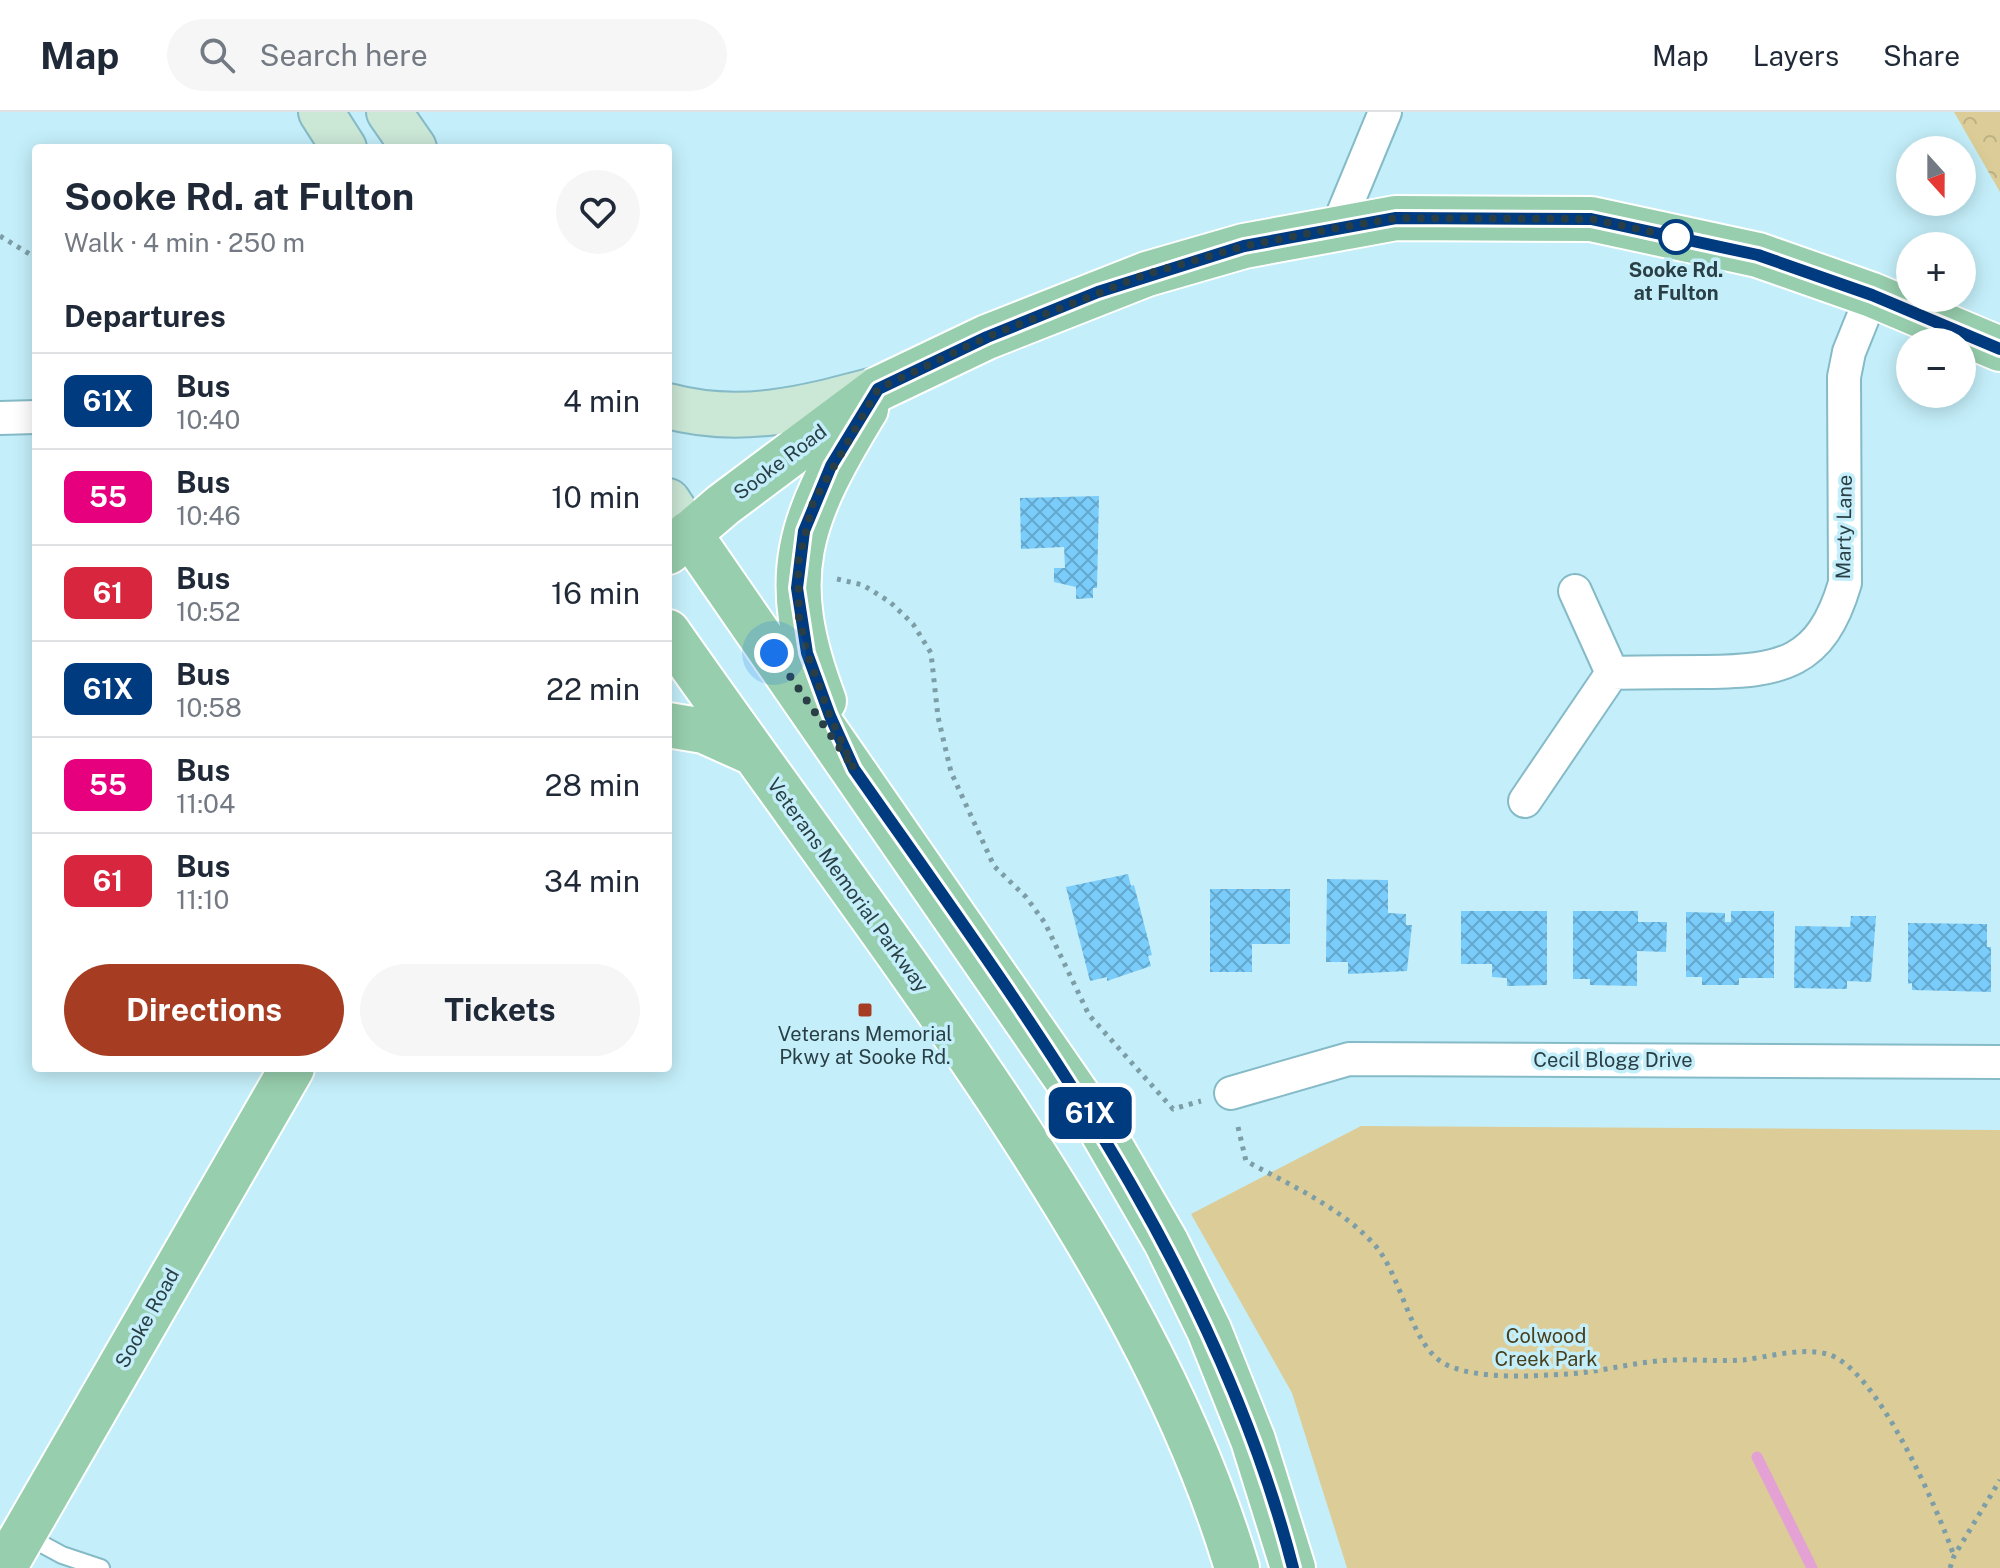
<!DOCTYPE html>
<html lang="en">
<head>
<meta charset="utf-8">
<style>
	body { margin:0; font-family:"Public Sans",sans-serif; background:#f6f6f7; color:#1f2937; height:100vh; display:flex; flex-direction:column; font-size:30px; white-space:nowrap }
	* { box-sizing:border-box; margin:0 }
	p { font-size:26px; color:#747a83 }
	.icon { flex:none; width:44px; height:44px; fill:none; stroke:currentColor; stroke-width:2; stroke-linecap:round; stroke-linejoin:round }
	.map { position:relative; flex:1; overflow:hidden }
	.details { position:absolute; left:32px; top:32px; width:640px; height:928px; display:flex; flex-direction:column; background:#fff; border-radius:8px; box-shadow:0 4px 20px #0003 }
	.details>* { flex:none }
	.badge { padding:0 16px; border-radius:12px; font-size:28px; line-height:52px }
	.needle { width:52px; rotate:159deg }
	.fabs { position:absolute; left:1896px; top:24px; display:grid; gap:16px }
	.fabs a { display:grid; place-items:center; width:80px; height:80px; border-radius:50%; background:#fff; box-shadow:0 4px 20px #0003; font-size:40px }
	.you { position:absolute; width:40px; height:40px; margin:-20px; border:6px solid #fff; border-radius:50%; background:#1a73e8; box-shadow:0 0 0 12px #1a73e833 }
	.map>.badge { position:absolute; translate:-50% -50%; box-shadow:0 0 0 4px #fff }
	h2 { padding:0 32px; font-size:30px; line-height:72px }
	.round { display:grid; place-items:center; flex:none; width:84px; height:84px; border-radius:42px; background:#f6f6f7 }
	.headline { display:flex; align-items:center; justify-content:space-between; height:136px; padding:0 32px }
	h1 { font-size:38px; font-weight:700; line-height:60px }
	.button { display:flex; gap:16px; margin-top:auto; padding:16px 32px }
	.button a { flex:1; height:92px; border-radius:48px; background:#a63d23; color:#fff; font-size:32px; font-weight:700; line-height:92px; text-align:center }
	.button a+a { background:#f6f6f7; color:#1f2937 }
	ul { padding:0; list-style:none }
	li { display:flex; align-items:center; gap:24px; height:96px; padding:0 32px; border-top:2px solid #e0e1e3 }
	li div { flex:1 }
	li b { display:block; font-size:30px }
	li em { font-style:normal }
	li .badge { min-width:88px; font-weight:700; text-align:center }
	header { display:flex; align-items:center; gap:48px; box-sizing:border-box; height:112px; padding:0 40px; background:#fff; border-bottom:2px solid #e0e1e3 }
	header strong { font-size:38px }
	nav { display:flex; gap:44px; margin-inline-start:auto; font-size:28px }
	.search { width:560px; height:72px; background:#f6f6f7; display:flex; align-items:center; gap:20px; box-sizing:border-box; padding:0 28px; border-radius:44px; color:#747a83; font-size:30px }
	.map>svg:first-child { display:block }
</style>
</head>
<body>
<header>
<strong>Map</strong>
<div class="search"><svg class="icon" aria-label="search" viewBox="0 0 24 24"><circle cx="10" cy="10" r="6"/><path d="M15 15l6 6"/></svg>Search here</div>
<nav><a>Map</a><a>Layers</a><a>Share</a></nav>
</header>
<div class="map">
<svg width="2000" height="1456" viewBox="0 0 2000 1456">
	<defs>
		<pattern id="forest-crowns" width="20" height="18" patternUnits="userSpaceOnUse" patternTransform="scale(2)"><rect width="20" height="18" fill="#dccd98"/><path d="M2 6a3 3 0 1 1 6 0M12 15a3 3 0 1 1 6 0" fill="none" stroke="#bdb184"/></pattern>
		<pattern id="building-cross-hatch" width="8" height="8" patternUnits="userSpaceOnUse" patternTransform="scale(2)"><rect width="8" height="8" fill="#7accfa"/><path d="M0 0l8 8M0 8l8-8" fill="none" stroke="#64a7cc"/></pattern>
	</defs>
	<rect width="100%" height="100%" fill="#c4effa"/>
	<path fill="url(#forest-crowns)" d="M 1954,0 L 2000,0 L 2000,80 Z"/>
	<path fill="#dccd98" d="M 1361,1014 L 2000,1018 L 2000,1456 L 1347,1456 L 1292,1281 L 1191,1102 Z"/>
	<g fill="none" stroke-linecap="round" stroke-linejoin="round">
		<path stroke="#e4a1d4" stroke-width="11" d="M 1757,1345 L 1812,1456"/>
	</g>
	<path fill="url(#building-cross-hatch)" d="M 1099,384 L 1097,476 L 1093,476 L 1093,486 L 1076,487 L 1076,475 L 1054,470 L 1054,456 L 1065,456 L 1064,435 L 1021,437 L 1020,386 Z
		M 1128,762 L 1131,774 L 1134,773 L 1152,843 L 1148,844 L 1151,854 L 1107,869 L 1107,865 L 1090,869 L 1066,775 Z
		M 1327,767 L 1388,768 L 1388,801 L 1406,802 L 1406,813 L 1412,813 L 1407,859 L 1348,862 L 1348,850 L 1326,850 Z
		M 1210,777 L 1290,777 L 1290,832 L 1252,832 L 1252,860 L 1210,860 Z
		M 1461,799 L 1547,799 L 1547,873 L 1507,874 L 1507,866 L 1492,865 L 1492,852 L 1461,852 Z
		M 1573,799 L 1638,799 L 1638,810 L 1667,810 L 1666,840 L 1637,839 L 1637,874 L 1590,873 L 1590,867 L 1573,867 Z
		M 1731,799 L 1774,799 L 1774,866 L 1739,866 L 1739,873 L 1702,873 L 1702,865 L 1686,865 L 1686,800 L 1725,801 L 1725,810 L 1731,810 Z
		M 1851,804 L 1876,804 L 1871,870 L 1847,869 L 1847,877 L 1794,876 L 1795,814 L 1850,815 Z
		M 1908,811 L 1987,812 L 1987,835 L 1991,835 L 1991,880 L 1912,878 L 1912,871 L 1908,872 Z"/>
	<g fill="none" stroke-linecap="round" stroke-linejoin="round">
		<defs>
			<path id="lane" d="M 25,1423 L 62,1443 L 101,1456"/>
			<path id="street" d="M 1337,116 L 1385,0
				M 0,306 L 36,305
				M 1612,561 C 1643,560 1674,560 1705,560 C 1782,559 1821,552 1845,471 L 1844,265 L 1849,240 L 1872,183
				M 1525,689 L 1612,561 L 1575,479
				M 1231,981 L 1349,947 L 2000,950"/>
			<path id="secondary" d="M 321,0 L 344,36
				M 389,0 L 414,36
				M 668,294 C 742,314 807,296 878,277
				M 668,389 L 689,421"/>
			<path id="primary" d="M 689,421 L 1099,1014 L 1166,1130 L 1209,1218 L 1253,1328 L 1293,1456
				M 668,440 L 723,393 L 878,277 L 987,225 L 1147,162 L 1244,134 L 1396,106 L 1591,107 L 1758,143 L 1872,183 L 2000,237
				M 668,520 C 779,679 896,833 1003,994 C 1098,1139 1187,1289 1237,1456
				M 824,589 C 776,463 799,407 866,297
				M 668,613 L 704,619 L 753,641
				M 4,1456 L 292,956"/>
		</defs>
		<use href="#lane" stroke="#85bac7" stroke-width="20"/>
		<use href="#street" stroke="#85bac7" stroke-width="36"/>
		<use href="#secondary" stroke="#85bac7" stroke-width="48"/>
		<use href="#primary" stroke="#fff" stroke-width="48"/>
		<path stroke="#7d9ea7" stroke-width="5" stroke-dasharray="4 6" stroke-linecap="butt" d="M 0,124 L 36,146
			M 837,467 L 863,473 L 890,490 L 913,512 L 931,541 L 938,605 L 951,660 L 994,754 L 1026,785 L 1045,811 L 1089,903 L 1173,997 L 1201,989
			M 1238,1015 L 1246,1049 C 1290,1073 1338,1094 1373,1131 C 1403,1163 1410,1236 1447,1253 C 1480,1268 1532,1264 1568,1262 C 1598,1260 1627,1252 1658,1249 C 1686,1246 1715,1250 1743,1248 C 1768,1245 1802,1235 1827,1242 C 1877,1255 1938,1398 1954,1444
			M 1950,1456 L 1954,1444 L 2000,1368"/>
		<use href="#lane" stroke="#fff" stroke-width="16"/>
		<use href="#street" stroke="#fff" stroke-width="32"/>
		<use href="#secondary" stroke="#cbe7d6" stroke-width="44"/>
		<use href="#primary" stroke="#97cead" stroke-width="44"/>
	</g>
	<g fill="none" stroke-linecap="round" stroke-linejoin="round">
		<defs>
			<path id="line" d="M 1293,1456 C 1216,1155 1029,907 854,657 L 830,604 L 807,541 L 797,476 L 804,419 L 831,354 L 878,277 L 987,225 L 1098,180 L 1244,134 L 1396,106 L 1591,107 L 1758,143 L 1872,183 L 2000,237"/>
		</defs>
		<use href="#line" stroke="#fff" stroke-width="18"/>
		<use href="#line" stroke="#003b80" stroke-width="12"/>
		<path stroke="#293f45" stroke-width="8" stroke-dasharray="0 14.4" d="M 774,541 L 854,657 L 830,604 L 807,541 L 799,505 L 798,451 L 813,391 L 878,277 L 987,225 L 1147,162 L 1244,134 L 1337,116 L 1396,106 L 1591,107 L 1676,125"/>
	</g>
	<circle fill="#fff" stroke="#003b80" stroke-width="4" cx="1676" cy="125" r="16"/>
	<rect fill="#a63d23" stroke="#c4effa" stroke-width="3" x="857" y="890" width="16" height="16" rx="4"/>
	<g text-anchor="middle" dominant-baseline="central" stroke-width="7" stroke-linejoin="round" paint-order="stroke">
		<g font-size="20" font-weight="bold" fill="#293f45" stroke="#c4effa">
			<text x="1676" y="158">Sooke Rd.<tspan x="1676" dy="23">at Fulton</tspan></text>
		</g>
		<g font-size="20" fill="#293f45" stroke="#c4effa">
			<text transform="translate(780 350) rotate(-37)">Sooke Road</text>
			<text transform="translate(1844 415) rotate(-89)">Marty Lane</text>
			<text transform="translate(848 773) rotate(54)">Veterans Memorial Parkway</text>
			<text x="1613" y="948">Cecil Blogg Drive</text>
			<text transform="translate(147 1206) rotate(-61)">Sooke Road</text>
		</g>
		<g font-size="20" fill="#293f45" stroke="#c4effa">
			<text x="865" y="922">Veterans Memorial<tspan x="865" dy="23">Pkwy at Sooke Rd.</tspan></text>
		</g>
		<g font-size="20" fill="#483f1c" stroke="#c4effa">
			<text x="1546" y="1224">Colwood<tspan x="1546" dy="23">Creek Park</tspan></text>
		</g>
	</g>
</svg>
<div class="fabs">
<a><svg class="needle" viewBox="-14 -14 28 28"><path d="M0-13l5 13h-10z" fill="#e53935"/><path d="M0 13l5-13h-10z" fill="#747a83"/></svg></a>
<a>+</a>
<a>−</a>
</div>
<div class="you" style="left:774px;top:541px"></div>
<b class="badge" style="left:1090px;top:1001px;background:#003b80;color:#fff">61X</b>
<section class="details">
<div class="headline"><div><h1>Sooke Rd. at Fulton</h1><p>Walk · 4 min · 250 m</p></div><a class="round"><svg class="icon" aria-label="heart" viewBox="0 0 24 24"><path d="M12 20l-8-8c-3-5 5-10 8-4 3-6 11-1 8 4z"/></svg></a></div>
<h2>Departures</h2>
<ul>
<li><span class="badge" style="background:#003b80;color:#fff">61X</span><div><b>Bus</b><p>10:40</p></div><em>4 min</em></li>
<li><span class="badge" style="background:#e6007e;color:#fff">55</span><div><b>Bus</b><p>10:46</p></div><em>10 min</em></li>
<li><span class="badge" style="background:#d7263d;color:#fff">61</span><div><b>Bus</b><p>10:52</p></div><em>16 min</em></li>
<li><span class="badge" style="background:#003b80;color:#fff">61X</span><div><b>Bus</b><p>10:58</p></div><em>22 min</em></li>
<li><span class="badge" style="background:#e6007e;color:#fff">55</span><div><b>Bus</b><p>11:04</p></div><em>28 min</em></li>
<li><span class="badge" style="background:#d7263d;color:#fff">61</span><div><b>Bus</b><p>11:10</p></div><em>34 min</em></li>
</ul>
<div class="button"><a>Directions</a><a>Tickets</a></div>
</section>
</div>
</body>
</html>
